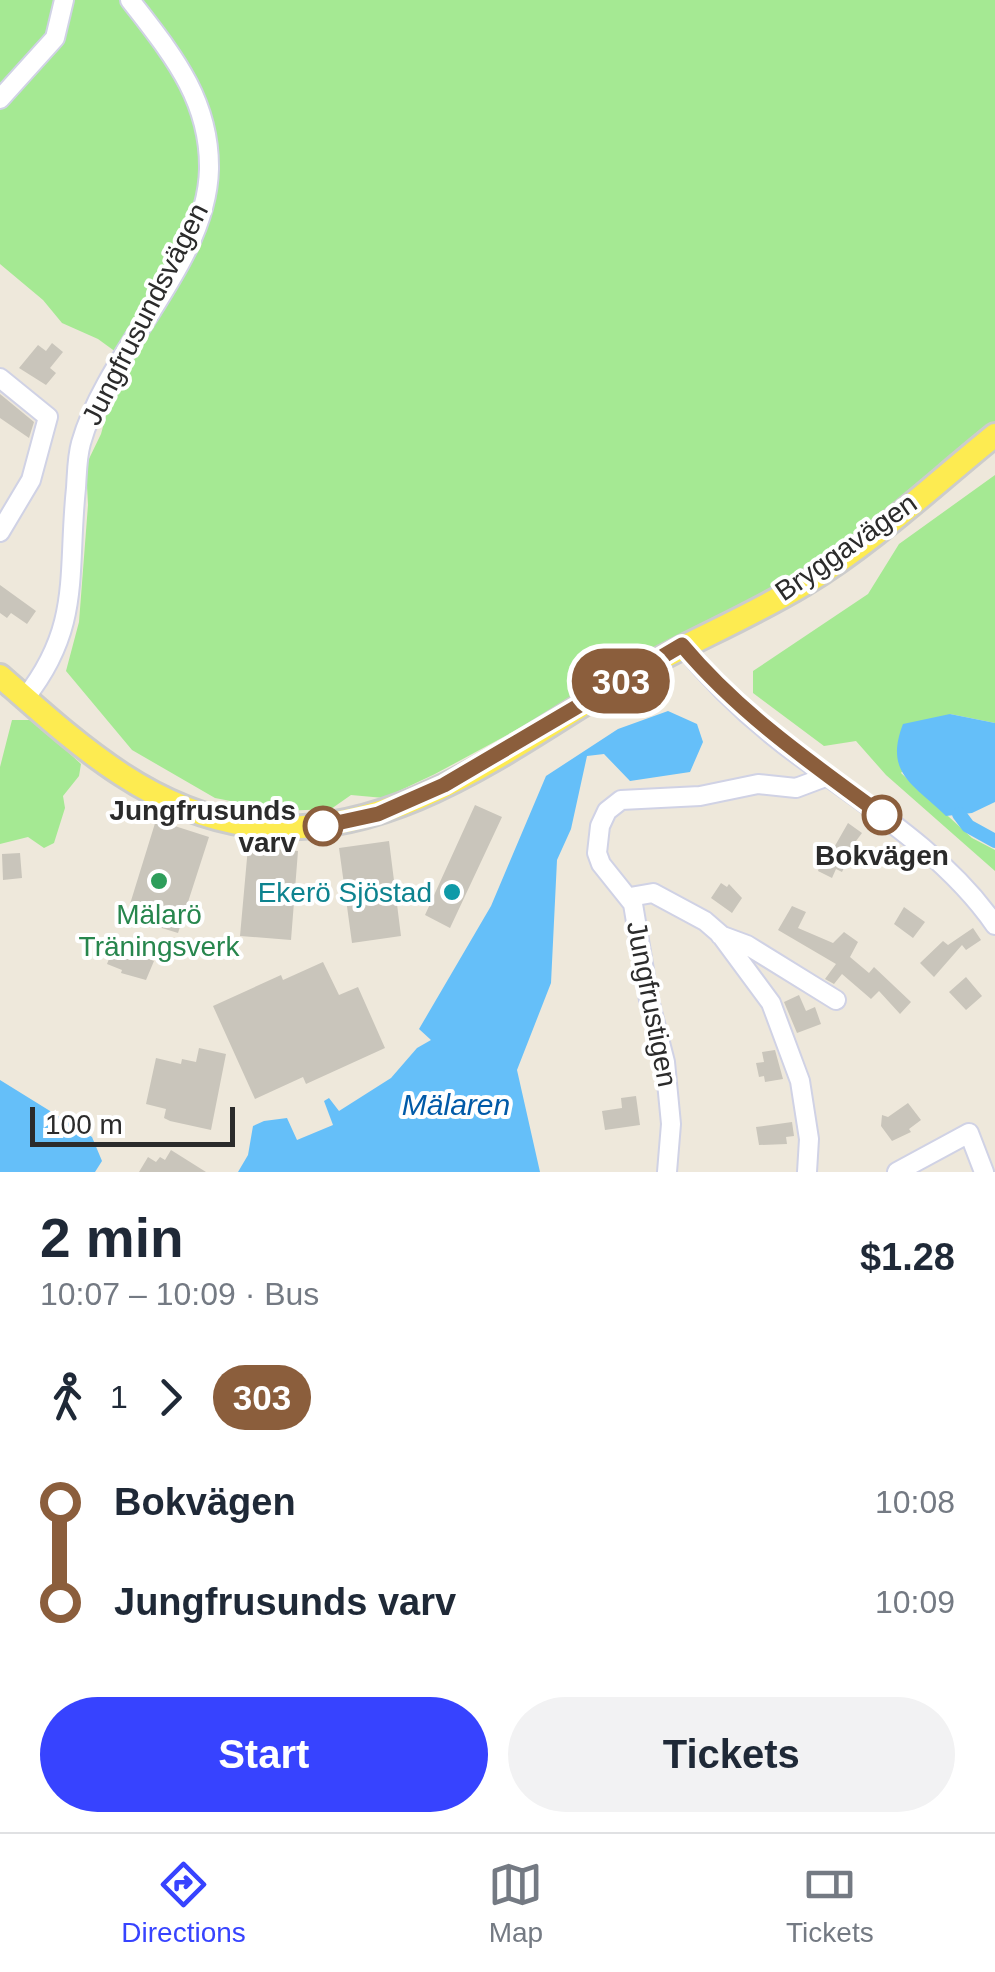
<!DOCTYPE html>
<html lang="en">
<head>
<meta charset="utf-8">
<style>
	body { margin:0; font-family:Helvetica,sans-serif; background:#f2f2f3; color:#1f2937; height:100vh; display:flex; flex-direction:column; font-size:38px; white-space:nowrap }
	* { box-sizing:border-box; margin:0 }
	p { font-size:32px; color:#747a83 }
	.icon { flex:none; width:55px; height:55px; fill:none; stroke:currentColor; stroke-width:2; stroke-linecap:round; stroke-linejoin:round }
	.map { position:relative; height:1172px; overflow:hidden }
	.drawer { display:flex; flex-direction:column; background:#fff; flex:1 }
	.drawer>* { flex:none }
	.badge { padding:0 20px; border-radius:32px; font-size:35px; line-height:65px }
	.scale { position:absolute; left:30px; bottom:25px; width:205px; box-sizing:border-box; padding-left:10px; border:5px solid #2b2b2b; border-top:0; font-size:28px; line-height:35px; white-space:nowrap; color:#2b2b2b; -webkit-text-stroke:8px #fff; paint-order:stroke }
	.map>.badge { position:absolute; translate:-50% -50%; box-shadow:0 0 0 5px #fff }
	.legs { display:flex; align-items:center; gap:15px; height:110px; padding:0 40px; font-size:32px }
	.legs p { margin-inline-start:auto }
	.headline { display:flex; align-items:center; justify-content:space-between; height:170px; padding:0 40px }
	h1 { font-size:55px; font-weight:700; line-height:75px }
	.button { display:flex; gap:20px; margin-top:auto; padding:20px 40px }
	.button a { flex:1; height:115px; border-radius:60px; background:#3743ff; color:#fff; font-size:40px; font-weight:700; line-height:115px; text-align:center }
	.button a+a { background:#f2f2f3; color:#1f2937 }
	ul { padding:0 40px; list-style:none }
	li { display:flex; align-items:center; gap:35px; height:100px; font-size:38px }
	li i { display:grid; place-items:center; width:15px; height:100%; margin:0 12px; background:currentColor }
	li i::after { content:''; width:25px; height:25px; margin:-12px; border:8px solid; border-radius:50%; background:#fff }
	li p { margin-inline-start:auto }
	li:first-child i { background:linear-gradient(#0000 50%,currentColor 0) }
	li:last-child i { background:linear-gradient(currentColor 50%,#0000 0) }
	.tabs { display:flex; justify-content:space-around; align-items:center; height:140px; border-top:2px solid #e0e1e3; background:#fff; font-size:28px; color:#747a83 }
	.tabs a { display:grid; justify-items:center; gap:5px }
	.tabs .on { color:#3743ff }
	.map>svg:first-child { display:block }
</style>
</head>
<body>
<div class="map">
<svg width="995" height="1172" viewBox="0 0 995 1172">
	<rect width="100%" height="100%" fill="#eee8db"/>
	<path fill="#a5e993" d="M 0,0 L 995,0 L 995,425 L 802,576 L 435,774 L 384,798 L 351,795 L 331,809 L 281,811 L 215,798 L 132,750 L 66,671 L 79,622 L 88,505 L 86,465 L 101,434 L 111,397 L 131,363 L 98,339 L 62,323 L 43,300 L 0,264 Z
		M 995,475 L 995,723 L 950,714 L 901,773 L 972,838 L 995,850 L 995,871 L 886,775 L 856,741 L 824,746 L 753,693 L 753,671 L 868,594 L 899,544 Z
		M 12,720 L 33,720 L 81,764 L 79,776 L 63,796 L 65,808 L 54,843 L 44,848 L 28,837 L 0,844 L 0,767 Z"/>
	<path fill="#65bff9" d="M 668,711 L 697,724 L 703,742 L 690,772 L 630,781 L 604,754 L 587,756 L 571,829 L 557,860 L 551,983 L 517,1070 L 540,1172 L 238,1172 L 248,1155 L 253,1126 L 264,1121 L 287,1118 L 297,1140 L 333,1125 L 324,1101 L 329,1098 L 339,1111 L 391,1078 L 417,1048 L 431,1040 L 419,1029 L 491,906 L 546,776 L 618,729 Z
		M 950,714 L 995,723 L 995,802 L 972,813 L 946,816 C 913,784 884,773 903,724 Z
		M 0,1080 L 92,1137 L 102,1161 L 95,1172 L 0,1172 Z"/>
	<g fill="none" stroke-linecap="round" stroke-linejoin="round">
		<path stroke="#65bff9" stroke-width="14" d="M 959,814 L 968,826 L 995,841"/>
	</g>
	<path fill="#c9c5bb" d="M 52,343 L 63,352 L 50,368 L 56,373 L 46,385 L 19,368 L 38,345 L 46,351 Z
		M 0,394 L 34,422 L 29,438 L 0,418 Z
		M 0,585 L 36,611 L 27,624 L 11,613 L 7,618 L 0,613 Z
		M 475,805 L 502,817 L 450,928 L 425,915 Z
		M 156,820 L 209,837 L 178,933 L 126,917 Z
		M 848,823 L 862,833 L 844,857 L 848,859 L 842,872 L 836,869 L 832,878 L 818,871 L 821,861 L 827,849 L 832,851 Z
		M 389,841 L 401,936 L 352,943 L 339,848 Z
		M 248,847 L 298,851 L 291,940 L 240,936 Z
		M 20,853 L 22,878 L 3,880 L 2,854 Z
		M 721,883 L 727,887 L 729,884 L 742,898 L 732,913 L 711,898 Z
		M 792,906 L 806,912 L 798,928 L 833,943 L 844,932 L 858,942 L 850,957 L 869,973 L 874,967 L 911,1002 L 900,1014 L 879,991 L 871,999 L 842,974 L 834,984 L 825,979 L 836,964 L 778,930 Z
		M 904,907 L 925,922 L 913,938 L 894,924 Z
		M 973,928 L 981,940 L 966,950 L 962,945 L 934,977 L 920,963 L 943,941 L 948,945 Z
		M 122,948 L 154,961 L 146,980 L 121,973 L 122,970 L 107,964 L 111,954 L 118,956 Z
		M 323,962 L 339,995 L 358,987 L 385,1048 L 306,1084 L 303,1077 L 255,1099 L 213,1006 L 281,975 L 283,980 Z
		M 966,977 L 982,996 L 966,1010 L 949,992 Z
		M 799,995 L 806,1011 L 815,1007 L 821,1024 L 797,1033 L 784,1002 Z
		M 199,1048 L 226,1054 L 211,1130 L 170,1121 L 164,1118 L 166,1109 L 146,1104 L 156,1058 L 181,1064 L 182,1059 L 196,1062 Z
		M 775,1050 L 783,1079 L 765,1082 L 764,1076 L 759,1077 L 756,1063 L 764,1062 L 762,1052 Z
		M 636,1096 L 640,1125 L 605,1130 L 602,1111 L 622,1108 L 621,1098 Z
		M 908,1103 L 921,1120 L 909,1129 L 911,1132 L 892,1141 L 881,1126 L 882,1115 L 888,1117 Z
		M 792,1122 L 794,1136 L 786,1137 L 787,1144 L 759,1145 L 756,1127 Z
		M 171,1150 L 206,1172 L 139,1172 L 148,1157 L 156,1162 L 160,1157 L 165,1160 Z"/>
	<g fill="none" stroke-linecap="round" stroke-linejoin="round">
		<defs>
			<path id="minor" d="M 0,99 L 55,38 L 64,0
				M 0,378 L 48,417 L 31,480 L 0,532
				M 682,645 C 717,688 760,728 805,760 C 872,809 947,856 995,925
				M 25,698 C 82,626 67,573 76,488 C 77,473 77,457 81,443 C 107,350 207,265 209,169 C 210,98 170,52 130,0
				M 630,897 L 653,893 L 705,921 L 720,934 L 771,1003 L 800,1081 L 809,1139 L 807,1172
				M 720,935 L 747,945 L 836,1000
				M 667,1172 L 671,1124 L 665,1062 L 649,1000 L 633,904 L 601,864 L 597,853 L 600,826 L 607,811 L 621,800 L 700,796 L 758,784 L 796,788 L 828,776
				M 897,1172 L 969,1133 L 984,1172"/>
			<path id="major" d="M 0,676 C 74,741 148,811 249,825 C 390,845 515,744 629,676 C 686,643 748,618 804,584 C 872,543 933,485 995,435"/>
		</defs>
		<use href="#minor" stroke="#d0d2e5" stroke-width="22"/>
		<use href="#major" stroke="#ccc" stroke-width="28"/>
		<use href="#minor" stroke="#fff" stroke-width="18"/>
		<use href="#major" stroke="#fdeb51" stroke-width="22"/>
	</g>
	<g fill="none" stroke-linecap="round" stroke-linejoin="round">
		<defs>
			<path id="line-1" d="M 323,826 L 378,814 L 444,785 L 682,645 C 739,713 811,763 882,815"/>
		</defs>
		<use href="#line-1" stroke="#fff" stroke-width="22"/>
		<use href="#line-1" stroke="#8b5e3c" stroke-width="15"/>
	</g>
	<g fill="#fff" stroke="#8b5e3c" stroke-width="5">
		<circle cx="882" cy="815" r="18"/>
		<circle cx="323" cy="826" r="18"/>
	</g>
	<circle fill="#2e9e5b" stroke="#fff" stroke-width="4" cx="159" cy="881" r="10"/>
	<circle fill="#0f9aa8" stroke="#fff" stroke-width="4" cx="452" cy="892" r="10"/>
	<g text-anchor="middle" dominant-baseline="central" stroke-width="8" stroke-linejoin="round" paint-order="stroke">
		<g font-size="28" fill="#2b2b2b" stroke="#fff">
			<text transform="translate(145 314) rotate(-63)">Jungfrusundsvägen</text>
			<text transform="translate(846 547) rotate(-35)">Bryggavägen</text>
			<text transform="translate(652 1004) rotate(79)">Jungfrustigen</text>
		</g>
		<g font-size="28" font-weight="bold" fill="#2b2b2b" stroke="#fff" text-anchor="end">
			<text x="296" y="810">Jungfrusunds<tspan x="296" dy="32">varv</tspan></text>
			<text x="882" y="855" text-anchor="middle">Bokvägen</text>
		</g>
		<g font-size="28" fill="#0d838f" stroke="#fff" text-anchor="end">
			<text x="432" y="892">Ekerö Sjöstad</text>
		</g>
		<g font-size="28" fill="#27864d" stroke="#fff">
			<text x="159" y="914">Mälarö<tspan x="159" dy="32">Träningsverk</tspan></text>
		</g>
		<g font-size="30" font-style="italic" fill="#015aa8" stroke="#fff">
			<text x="456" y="1104">Mälaren</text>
		</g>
	</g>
</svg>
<div class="scale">100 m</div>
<b class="badge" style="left:621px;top:681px;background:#8b5e3c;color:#fff">303</b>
</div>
<section class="drawer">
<div class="headline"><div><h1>2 min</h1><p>10:07 – 10:09 · Bus</p></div><b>$1.28</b></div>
<div class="legs"><svg class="icon" aria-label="walk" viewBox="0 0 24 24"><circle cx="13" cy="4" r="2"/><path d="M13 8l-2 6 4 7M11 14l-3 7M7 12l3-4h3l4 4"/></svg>1<svg class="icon" aria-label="forward" viewBox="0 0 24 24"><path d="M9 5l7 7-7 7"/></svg><b class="badge" style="background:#8b5e3c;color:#fff">303</b></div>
<ul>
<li><i style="color:#8b5e3c"></i><b>Bokvägen</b><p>10:08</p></li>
<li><i style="color:#8b5e3c"></i><b>Jungfrusunds varv</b><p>10:09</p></li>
</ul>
<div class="button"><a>Start</a><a>Tickets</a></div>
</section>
<nav class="tabs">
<a class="on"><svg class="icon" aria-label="directions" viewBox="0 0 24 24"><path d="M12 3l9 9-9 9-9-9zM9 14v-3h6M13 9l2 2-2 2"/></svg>Directions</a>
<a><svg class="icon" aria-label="map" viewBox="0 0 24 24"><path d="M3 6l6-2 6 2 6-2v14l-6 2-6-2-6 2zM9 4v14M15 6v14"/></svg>Map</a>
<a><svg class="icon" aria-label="tickets" viewBox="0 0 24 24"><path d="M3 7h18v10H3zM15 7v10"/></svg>Tickets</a>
</nav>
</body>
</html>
